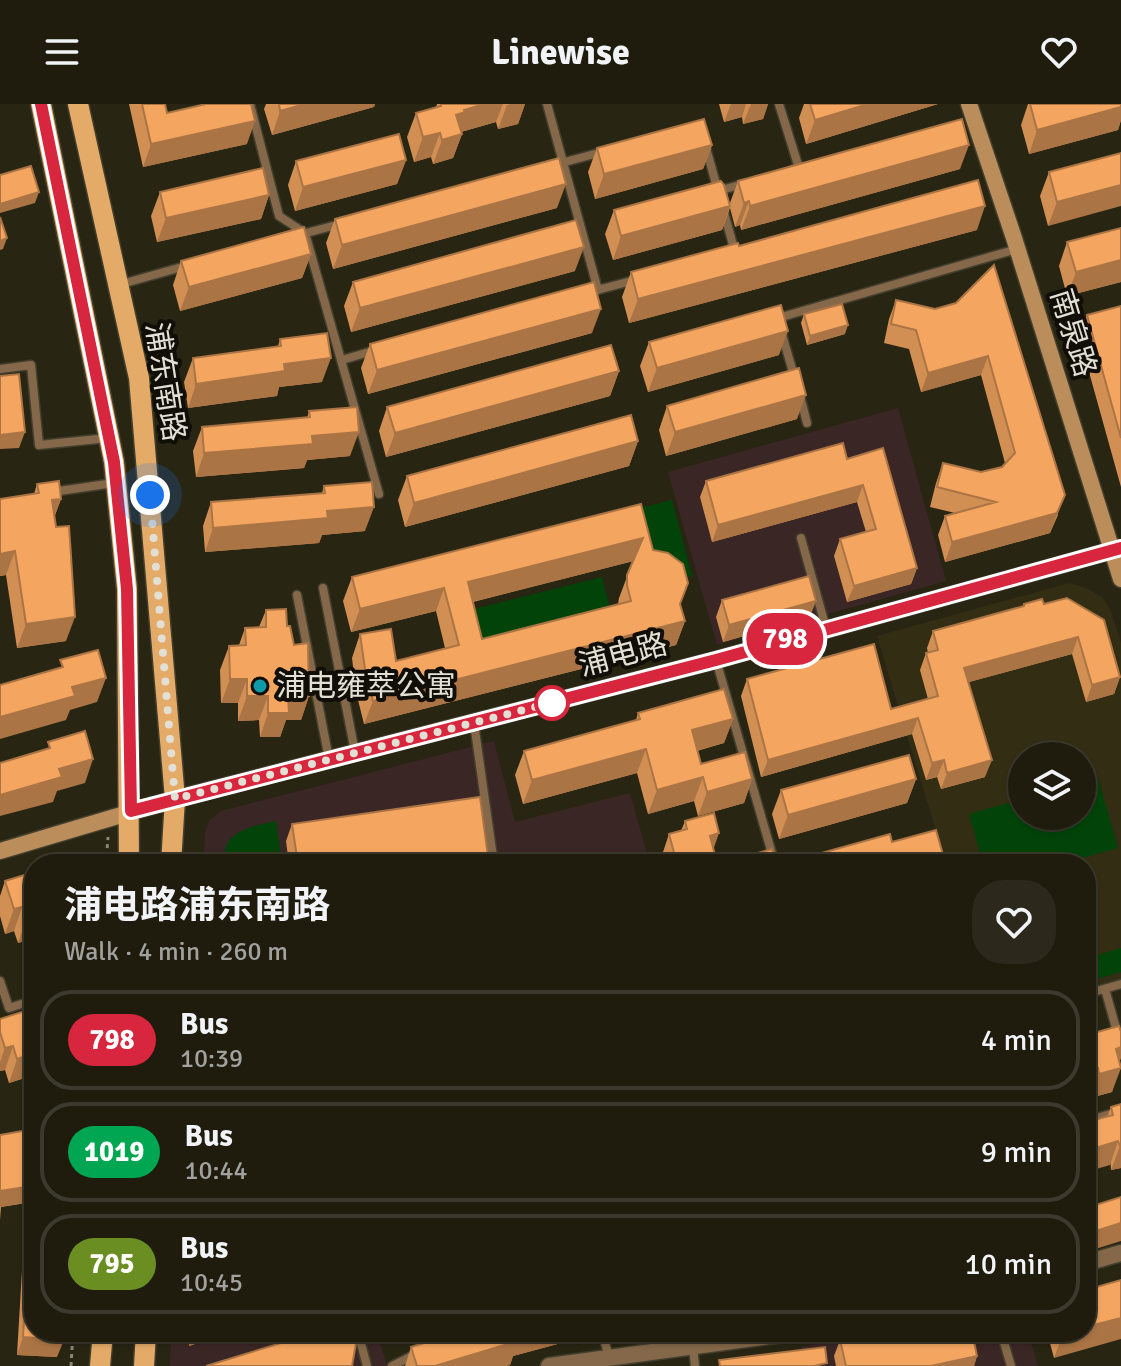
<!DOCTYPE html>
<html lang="en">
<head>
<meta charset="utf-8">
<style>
	body { margin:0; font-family:Signika,"Noto Sans SC",sans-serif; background:#2c291c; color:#f1f3f6; height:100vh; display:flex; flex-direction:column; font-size:30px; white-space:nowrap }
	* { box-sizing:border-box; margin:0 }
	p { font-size:26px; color:#a1a19e }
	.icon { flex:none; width:44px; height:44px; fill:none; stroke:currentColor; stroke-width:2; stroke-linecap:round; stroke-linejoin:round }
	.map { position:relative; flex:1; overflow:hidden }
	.panel { position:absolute; left:24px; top:750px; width:1072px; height:488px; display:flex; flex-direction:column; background:#1f1c0e; border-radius:32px; box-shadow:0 2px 6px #0004,0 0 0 2px #3c3a2e }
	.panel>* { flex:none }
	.badge { padding:0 16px; border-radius:26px; font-size:28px; line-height:52px }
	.buttons { position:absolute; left:1008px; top:638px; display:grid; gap:16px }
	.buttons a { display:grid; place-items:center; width:88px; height:88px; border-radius:50%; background:#1f1c0e; box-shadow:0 2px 6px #0004,0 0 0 2px #3c3a2e; font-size:40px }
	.you { position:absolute; width:40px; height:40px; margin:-20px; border:6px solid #fff; border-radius:50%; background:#1a73e8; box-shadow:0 0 0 12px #1a73e833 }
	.map>.badge { position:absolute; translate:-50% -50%; box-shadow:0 0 0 4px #fff }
	.round { display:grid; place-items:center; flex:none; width:84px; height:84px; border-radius:32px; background:#2c291c }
	.headline { display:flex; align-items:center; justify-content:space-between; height:136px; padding:0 40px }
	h1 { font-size:38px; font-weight:700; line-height:60px }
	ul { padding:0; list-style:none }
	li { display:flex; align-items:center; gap:24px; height:100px; margin:0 16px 12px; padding:0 24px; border:4px solid #3c3a2e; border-radius:32px }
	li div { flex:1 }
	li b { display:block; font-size:30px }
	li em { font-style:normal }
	li .badge { min-width:88px; font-weight:700; text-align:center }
	header { display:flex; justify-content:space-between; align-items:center; height:104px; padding:0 40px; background:#1f1c0e; font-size:36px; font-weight:700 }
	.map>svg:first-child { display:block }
</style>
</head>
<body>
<header><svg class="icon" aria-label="menu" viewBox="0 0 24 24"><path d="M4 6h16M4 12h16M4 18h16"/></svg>Linewise<svg class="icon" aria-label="heart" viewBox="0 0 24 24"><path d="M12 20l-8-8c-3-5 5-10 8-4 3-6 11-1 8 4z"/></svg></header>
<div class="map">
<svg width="1121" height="1262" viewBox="0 0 1121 1262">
	<rect width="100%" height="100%" fill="#292513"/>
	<path fill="#3a2625" d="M 898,304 L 946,477 L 717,541 L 668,368 Z
		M 494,637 L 515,718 L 630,689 L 650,760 L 203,760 L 205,730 L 209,717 L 221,707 Z
		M 171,1228 L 377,1228 L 387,1262 L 170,1262 Z
		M 876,1228 L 1028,1228 L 1038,1262 L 805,1262 L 801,1243 Z"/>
	<path fill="#332d14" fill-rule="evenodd" d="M 1069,479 L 1086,484 L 1102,493 L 1111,507 L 1121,539 L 1121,880 L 1086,890 L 1086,760 L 946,760 L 877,532 ZM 1022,652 L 1082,652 L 1082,712 L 1022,712 Z"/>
	<path fill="#024309" d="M 672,396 L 692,472 L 674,476 L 657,467 L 640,404 Z
		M 602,473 L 613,515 L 476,549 L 466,507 Z
		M 1098,674 L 1118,744 L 1060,760 L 983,760 L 969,710 L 1022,695 L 1022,712 L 1082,712 L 1082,679 Z
		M 276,717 L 282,760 L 225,760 C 220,727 250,723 276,717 Z
		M 1090,840 L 1094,852 L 1121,844 L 1121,868 L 1086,878 L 1086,841 Z"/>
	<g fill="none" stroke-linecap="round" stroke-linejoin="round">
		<defs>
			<path id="lane" d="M 250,0 L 279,112 L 305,129 L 379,390
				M 547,0 L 598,186
				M 779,0 L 799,64 L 794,65
				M 705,40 L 718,87 L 743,80
				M 550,62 L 602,48
				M 723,105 L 735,148 L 733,148
				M 295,132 L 340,120
				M 118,181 L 189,161
				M 586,189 L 635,176
				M 778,214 L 1017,145
				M 781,227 L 795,275
				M 342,256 L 376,246
				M 0,265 L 31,261 L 39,341 L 108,334
				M 800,292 L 807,319
				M 52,388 L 114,379
				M 801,434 L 826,524
				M 323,484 L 355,648
				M 297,491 L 329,655
				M 716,556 L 775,760
				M 474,619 L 494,760
				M 0,877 L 9,904 L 34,896
				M 1105,885 L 1121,942
				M 1086,890 L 1121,880
				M 1086,1017 L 1121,1007
				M 358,1228 L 367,1262
				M 602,1228 L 609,1253
				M 1001,1228 L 1011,1262
				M 693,1243 L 695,1262
				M 392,1262 L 416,1250"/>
			<path id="street" d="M 1086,1159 L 1121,1149
				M 549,1262 L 799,1228"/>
			<path id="secondary" d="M 969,0 L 1014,134 L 1121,475
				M 0,747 L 175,695 L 716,556 L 1121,444"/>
			<path id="primary" d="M 41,0 L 114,358 L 127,485 L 129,760
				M 78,0 L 139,274 L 175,695 L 171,760
				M 100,1262 L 103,1228
				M 144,1262 L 146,1228"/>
		</defs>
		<use href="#lane" stroke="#433f2e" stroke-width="11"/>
		<use href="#street" stroke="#433f2e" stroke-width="19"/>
		<use href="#secondary" stroke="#433f2e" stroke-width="19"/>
		<use href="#primary" stroke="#433f2e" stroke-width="23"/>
		<path stroke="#8a8678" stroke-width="3" stroke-dasharray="4 4" stroke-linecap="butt" d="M 106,760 L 108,733
			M 71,1262 L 73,1228"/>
		<use href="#lane" stroke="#846849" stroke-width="8"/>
		<use href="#street" stroke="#846849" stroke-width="16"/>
		<use href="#secondary" stroke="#ba8d5b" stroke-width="16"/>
		<use href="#primary" stroke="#e4aa68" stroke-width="20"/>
	</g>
	<path fill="#d28f53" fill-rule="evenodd" d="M 129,0 L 165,0 L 167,9 L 247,40 L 143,63 Z
		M 266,0 L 375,0 L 374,3 L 272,31 L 264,5 Z
		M 437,0 L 525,0 L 518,20 L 498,25 L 496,18 L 461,28 L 462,30 L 453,54 L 433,60 L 431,53 L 414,58 L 407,33 L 416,9 L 436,4 Z
		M 719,0 L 768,0 L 763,15 L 743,20 L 742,13 L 724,18 Z
		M 804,0 L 938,0 L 806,40 L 799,14 Z
		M 1028,0 L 1121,0 L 1121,16 L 1118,26 L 1029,50 L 1021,21 Z
		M 712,41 L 703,65 L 595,95 L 588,68 L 597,44 Z
		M 1121,49 L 1048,122 L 1040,92 L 1049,68 Z
		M 406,56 L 397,80 L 295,107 L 288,81 L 296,57 Z
		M 960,65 L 741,126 L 740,121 L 735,123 L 730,104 L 722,126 L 613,156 L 605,130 L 614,106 L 730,99 L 738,77 Z
		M 160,88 L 269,91 L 261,115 L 157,138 L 151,112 Z
		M 557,104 L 333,165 L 326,139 L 335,115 Z
		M 1121,124 L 1121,178 L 1067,192 L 1059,162 L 1067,138 Z
		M 977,126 L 629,219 L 622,193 L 631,168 L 739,142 Z
		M 311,150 L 302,174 L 180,207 L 173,181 L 181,157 Z
		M 994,161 L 1058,411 L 1050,429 L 945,458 L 938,431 L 945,412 L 955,409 L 930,403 L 936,379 L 943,359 L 981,368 L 1002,363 L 1005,359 L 981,271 L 921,288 L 909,245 L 884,239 L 889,215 L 896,196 L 935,205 L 956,199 Z
		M 575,167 L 351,228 L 344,202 L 353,178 Z
		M 1121,202 L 1121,383 L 1079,232 L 1087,211 Z
		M 804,210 L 845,230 L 807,241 L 801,219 Z
		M 592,229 L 368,290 L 361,264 L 370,240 Z
		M 280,235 L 322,278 L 279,283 L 277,292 L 188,304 L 184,278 L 193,254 L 278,242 Z
		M 649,238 L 779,251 L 648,288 L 640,262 Z
		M 619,267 L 610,292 L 386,353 L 379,327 L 387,303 Z
		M 667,302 L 797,315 L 666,352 L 659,326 Z
		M 309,307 L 350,352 L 307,356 L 304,364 L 196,373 L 193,347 L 202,323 L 307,314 Z
		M 638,337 L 629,362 L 405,423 L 398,396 L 407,372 Z
		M 847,355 L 917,464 L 911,480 L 847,498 L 834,452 L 840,435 L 866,428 L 857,398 L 712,438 L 700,393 L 706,377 Z
		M 37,380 L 61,395 L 54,414 L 66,537 L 17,544 L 6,471 L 0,472 L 0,395 L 34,390 Z
		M 324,382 L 365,427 L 322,431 L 319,439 L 205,448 L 203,422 L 211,398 L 322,389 Z
		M 653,446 L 680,500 L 685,517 L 676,541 L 364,620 L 356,588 L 352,554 L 360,530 L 396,557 L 445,544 L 436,507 L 351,528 L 343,497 L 352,473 ZM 633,457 L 619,494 L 618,500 L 482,535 L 473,498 Z
		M 722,496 L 810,513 L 723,538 L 716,513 Z
		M 1024,500 L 1044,500 L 1120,573 L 1114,590 L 1086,598 L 1072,550 L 969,578 L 985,673 L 941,685 L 937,673 L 926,676 L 912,630 L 761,673 L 741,592 L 747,575 L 891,605 L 928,595 L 920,566 L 926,549 L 928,549 L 927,544 L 933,527 L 1023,503 Z
		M 266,506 L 287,522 L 294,541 L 309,592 L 301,616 L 286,616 L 280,633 L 260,633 L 259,616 L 238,617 L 238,599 L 221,599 L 220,566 L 229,542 L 239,541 L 245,524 L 259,523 Z
		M 638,609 L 733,615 L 724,639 L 697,647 L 701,660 L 752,675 L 744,699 L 698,712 L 694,697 L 648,710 L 637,669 L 523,700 L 515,671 L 524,647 L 636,616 Z
		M 916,675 L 907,699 L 779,735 L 772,710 L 781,686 Z
		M 685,717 L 714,745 L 712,760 L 662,760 L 661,754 L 669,730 L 681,727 Z
		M 292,720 L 488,752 L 485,760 L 289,760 L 286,737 Z
		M 34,768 L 34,834 L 18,839 L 14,827 L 5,830 L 0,812 L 0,792 L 5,777 Z
		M 0,915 L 34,971 L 9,979 L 5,966 L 0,967 Z
		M 1121,928 L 1121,953 L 1112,988 L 1090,994 L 1089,989 L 1086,989 L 1086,940 L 1090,930 Z
		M 1121,1000 L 1121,1064 L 1111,1066 L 1107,1013 L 1111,1003 Z
		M 34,1025 L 57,1253 L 17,1251 L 26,1099 L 1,1103 L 0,1116 L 0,1031 Z
		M 191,1228 L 230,1228 L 189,1242 Z
		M 1047,1228 L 1086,1228 L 1054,1254 Z
		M 591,1231 L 513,1252 L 510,1261 L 506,1262 L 405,1262 L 411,1243 Z
		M 950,1233 L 977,1252 L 974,1262 L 836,1262 L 834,1252 L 840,1236 Z"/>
	<path fill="#ab7444" d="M 305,0 L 375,0 L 374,3 L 272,31 L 280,7 Z
		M 484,0 L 503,0 L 496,18 L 457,29 L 462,30 L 453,54 L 433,60 L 442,36 L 456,11 L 464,6 Z
		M 510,0 L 525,0 L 518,20 L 498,25 L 507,1 Z
		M 731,0 L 746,0 L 742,13 L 724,18 Z
		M 751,0 L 768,0 L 763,15 L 743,20 Z
		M 868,0 L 938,0 L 806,40 L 815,16 Z
		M 1121,0 L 1121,16 L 1118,26 L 1029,50 L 1037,26 Z
		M 255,17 L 247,40 L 143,63 L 151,40 Z
		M 440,29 L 431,53 L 414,58 L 423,33 Z
		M 712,41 L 703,65 L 595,95 L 604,70 Z
		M 969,41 L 960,65 L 741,126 L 750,102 Z
		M 406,56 L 397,80 L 295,107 L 303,83 Z
		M 566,80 L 557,104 L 333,165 L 342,141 Z
		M 1121,81 L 1121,102 L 1048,122 L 1057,98 Z
		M 39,88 L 35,99 L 0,109 L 0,100 Z
		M 269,91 L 261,115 L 157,138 L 166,114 Z
		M 749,97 L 740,121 L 735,123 L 744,99 Z
		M 730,102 L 722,126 L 613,156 L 621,132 Z
		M 985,102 L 977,126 L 629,219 L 638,195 Z
		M 7,134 L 3,145 L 0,146 L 0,137 Z
		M 584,143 L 575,167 L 351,228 L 360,204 Z
		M 311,150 L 302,174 L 180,207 L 189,183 Z
		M 1121,156 L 1121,178 L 1067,192 L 1076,168 Z
		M 601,205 L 592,229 L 368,290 L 377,266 Z
		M 848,221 L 845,230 L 807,241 L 810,232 Z
		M 788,227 L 779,251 L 648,288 L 657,264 Z
		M 988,252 L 981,271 L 921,288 L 928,269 Z
		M 331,254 L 322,278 L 279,283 L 277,292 L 188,304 L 196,280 L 284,260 Z
		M 619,267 L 610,292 L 386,353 L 395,329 Z
		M 806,291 L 797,315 L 666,352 L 675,328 Z
		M 25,328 L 19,344 L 0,345 L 0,331 Z
		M 359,328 L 350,352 L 307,356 L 304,364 L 196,373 L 204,349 L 312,332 Z
		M 638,337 L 629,362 L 405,423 L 414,399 Z
		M 863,381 L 857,398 L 712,438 L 718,421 Z
		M 1065,391 L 1050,429 L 945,458 L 952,438 Z
		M 61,395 L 52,419 L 52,396 Z
		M 374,403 L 365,427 L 322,431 L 319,439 L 205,448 L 213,424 L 327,407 Z
		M 643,434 L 634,457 L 459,501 L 468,478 Z
		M 15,447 L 6,471 L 0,472 L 0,450 Z
		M 917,464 L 911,480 L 847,498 L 854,482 Z
		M 444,484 L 436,507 L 351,528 L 360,505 Z
		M 816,497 L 810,513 L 723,538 L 729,521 Z
		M 75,513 L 66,537 L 17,544 L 26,520 Z
		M 685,517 L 676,541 L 364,620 L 373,597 Z
		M 1078,533 L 1072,550 L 958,581 L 964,564 Z
		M 1120,573 L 1114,590 L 1086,598 L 1092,581 Z
		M 106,574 L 97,598 L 70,606 L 66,616 L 0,635 L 0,613 L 72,583 Z
		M 230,575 L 247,575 L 238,599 L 221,599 Z
		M 247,592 L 268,592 L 259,616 L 238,617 Z
		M 288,592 L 309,592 L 301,616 L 286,616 L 280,633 L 260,633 L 268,609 Z
		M 918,614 L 912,630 L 761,673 L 768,656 Z
		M 733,615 L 724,639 L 683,650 L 692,626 Z
		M 646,645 L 637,669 L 523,700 L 532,676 Z
		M 93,655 L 85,679 L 57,687 L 53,698 L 0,712 L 0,691 L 59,665 Z
		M 944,656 L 937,673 L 926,676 L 932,659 Z
		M 992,656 L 985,673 L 941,685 L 947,669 Z
		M 703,673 L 694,697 L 648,710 L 657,686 Z
		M 752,675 L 744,699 L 698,712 L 707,688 Z
		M 916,675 L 907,699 L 779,735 L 788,711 Z
		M 719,729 L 711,752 L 715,751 L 712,760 L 692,760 L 710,732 Z
		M 692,751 L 689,760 L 674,760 L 676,756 Z
		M 488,752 L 485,760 L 434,760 Z
		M 944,754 L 942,760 L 921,760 Z
		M 22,803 L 14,827 L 5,830 L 14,805 Z
		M 34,813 L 34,834 L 18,839 L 26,815 Z
		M 13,942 L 5,966 L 0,967 L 0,958 L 5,944 Z
		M 1121,943 L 1121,953 L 1117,965 L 1121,964 L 1112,988 L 1090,994 L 1099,970 L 1116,945 Z
		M 34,949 L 34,971 L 9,979 L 17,955 Z
		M 1098,964 L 1089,989 L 1086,989 L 1086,968 Z
		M 1118,1037 L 1110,1061 L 1086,1068 L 1086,1047 Z
		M 1120,1042 L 1121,1042 L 1121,1064 L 1111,1066 Z
		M 32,1082 L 26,1099 L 0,1103 L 0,1087 Z
		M 1121,1119 L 1121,1137 L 1086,1148 L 1086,1130 Z
		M 1121,1214 L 1121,1235 L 1054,1254 L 1063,1230 L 1070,1228 L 1086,1228 L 1086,1223 Z
		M 194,1228 L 230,1228 L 189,1242 Z
		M 521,1228 L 593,1228 L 591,1231 L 513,1252 L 510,1261 L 506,1262 L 435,1262 Z
		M 621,1228 L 682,1228 L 618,1236 Z
		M 23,1233 L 64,1236 L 57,1253 L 17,1251 Z
		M 977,1252 L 974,1262 L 931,1262 Z"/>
	<path fill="#f4a661" stroke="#ab7444" stroke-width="2" fill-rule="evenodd" d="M 142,0 L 165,0 L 167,9 L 206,0 L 251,0 L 255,17 L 151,40 Z
		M 279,0 L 305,0 L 280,7 Z
		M 441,0 L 484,0 L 464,6 L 465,8 L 456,11 L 462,30 L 442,36 L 440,29 L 423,33 L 416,9 L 441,2 Z
		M 810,0 L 868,0 L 815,16 Z
		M 1030,0 L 1121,0 L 1121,3 L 1037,26 Z
		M 704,15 L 712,41 L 604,70 L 597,44 Z
		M 962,15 L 969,41 L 750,102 L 749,97 L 744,99 L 738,77 Z
		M 399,30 L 406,56 L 303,83 L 296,57 Z
		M 1121,49 L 1121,81 L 1057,98 L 1049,68 Z
		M 559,54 L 566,80 L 342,141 L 335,115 Z
		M 31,62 L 39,88 L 0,100 L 0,71 Z
		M 263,64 L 269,91 L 166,114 L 160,88 Z
		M 978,76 L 985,102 L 638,195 L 631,168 L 738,139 L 739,142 Z
		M 721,77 L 724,81 L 730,102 L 621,132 L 614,106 Z
		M 0,113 L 7,134 L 0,137 Z
		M 576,116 L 584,143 L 360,204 L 353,178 Z
		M 304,123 L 311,150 L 189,183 L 181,157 Z
		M 1121,124 L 1121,156 L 1076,168 L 1067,138 Z
		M 994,161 L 1065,391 L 1057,409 L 952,438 L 945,412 L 996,398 L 937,383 L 943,359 L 981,368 L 1002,363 L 1015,349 L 988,252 L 928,269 L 916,226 L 891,220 L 896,196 L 935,205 L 956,199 Z
		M 594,178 L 601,205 L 377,266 L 370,240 Z
		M 842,200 L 848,221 L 810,232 L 804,210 Z
		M 781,201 L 788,227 L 657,264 L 649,238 Z
		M 1121,202 L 1121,334 L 1087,211 Z
		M 327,229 L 331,254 L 284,260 L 285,267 L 196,280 L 193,254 L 281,242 L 280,235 Z
		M 611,241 L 619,267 L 395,329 L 387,303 Z
		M 799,264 L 806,291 L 675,328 L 667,302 Z
		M 19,270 L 25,328 L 0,331 L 0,272 Z
		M 357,303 L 359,328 L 312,332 L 313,340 L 204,349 L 202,323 L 310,313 L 309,307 Z
		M 631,311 L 638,337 L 414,399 L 407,372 Z
		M 843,339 L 847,355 L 883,344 L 917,464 L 854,482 L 840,435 L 876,425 L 863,381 L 718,421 L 706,377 Z
		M 59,377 L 61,395 L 52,396 L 56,423 L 69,422 L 75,513 L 26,520 L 15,447 L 0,450 L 0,395 L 39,389 L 37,380 Z
		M 372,378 L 374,403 L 327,407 L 328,414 L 213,424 L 211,398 L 325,389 L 324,382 Z
		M 641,400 L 653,446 L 668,449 L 683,460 L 688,479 L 680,500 L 685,517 L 373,597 L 365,565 L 360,530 L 391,525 L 396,557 L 459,541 L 444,484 L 360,505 L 352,473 ZM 643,434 L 627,471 L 627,481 L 631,497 L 482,535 L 468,478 Z
		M 809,472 L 816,497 L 729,521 L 722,496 Z
		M 1067,494 L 1104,516 L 1120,573 L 1092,581 L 1078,533 L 964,564 L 992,656 L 947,669 L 944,656 L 932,659 L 918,614 L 768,656 L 747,575 L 874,540 L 891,605 L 938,592 L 926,549 L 938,546 L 933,527 L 1024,502 L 1024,500 L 1042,495 L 1044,500 Z
		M 286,505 L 287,522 L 290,522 L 294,541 L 308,539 L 309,592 L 288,592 L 289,609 L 268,609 L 268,592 L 247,592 L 247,575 L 230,575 L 229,542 L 246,541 L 245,524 L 266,523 L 266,506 Z
		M 98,546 L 106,574 L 72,583 L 75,592 L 0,613 L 0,581 L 63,563 L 60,556 Z
		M 724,585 L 733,615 L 692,626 L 701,660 L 745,648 L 752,675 L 707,688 L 703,673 L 657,686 L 646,645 L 532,676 L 524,647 L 640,615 L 638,609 Z
		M 85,627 L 93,655 L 59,665 L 62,673 L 0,691 L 0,659 L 50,644 L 48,638 Z
		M 909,651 L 916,675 L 788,711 L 781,686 Z
		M 480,693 L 488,752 L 434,760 L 298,760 L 292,720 Z
		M 714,709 L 719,729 L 710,732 L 715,751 L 694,756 L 692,751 L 676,756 L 669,730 L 687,725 L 685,717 Z
		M 936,726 L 944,754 L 921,760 L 897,760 L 896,758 L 888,760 L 801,760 L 800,755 L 890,730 L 892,738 Z
		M 772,745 L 776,760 L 726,760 L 725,758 Z
		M 83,753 L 85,760 L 60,760 Z
		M 34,768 L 34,813 L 26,815 L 22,803 L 14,805 L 5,777 Z
		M 34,904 L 34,949 L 17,955 L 13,942 L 5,944 L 0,928 L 0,915 Z
		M 1119,922 L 1121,928 L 1121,943 L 1116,945 L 1121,964 L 1099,970 L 1098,964 L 1086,968 L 1086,940 L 1092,938 L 1090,930 Z
		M 1121,1000 L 1121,1042 L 1120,1042 L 1118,1037 L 1086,1047 L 1086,1018 L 1113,1011 L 1111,1003 Z
		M 34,1025 L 34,1228 L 64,1228 L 64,1236 L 23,1233 L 32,1082 L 0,1087 L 0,1031 Z
		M 1121,1093 L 1121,1119 L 1086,1130 L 1086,1104 Z
		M 1121,1176 L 1121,1214 L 1086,1223 L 1086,1186 Z
		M 317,1228 L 358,1228 L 352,1262 L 206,1262 Z
		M 461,1228 L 521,1228 L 516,1229 L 518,1237 L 435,1262 L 417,1262 L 411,1243 Z
		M 876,1228 L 949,1228 L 950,1233 L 972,1228 L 977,1252 L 931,1262 L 846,1262 L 840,1236 Z
		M 825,1243 L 827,1259 L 814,1262 L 720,1262 L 719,1256 Z"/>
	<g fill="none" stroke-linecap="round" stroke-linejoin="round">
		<defs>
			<path id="line" d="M 41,0 L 114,358 L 127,485 L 131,707 L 716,556 L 1121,444"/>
		</defs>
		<use href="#line" stroke="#fff" stroke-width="18"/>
		<use href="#line" stroke="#d7263d" stroke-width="12"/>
		<path stroke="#e2dfd4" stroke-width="8" stroke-dasharray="0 14.4" d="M 150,391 L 175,695 L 555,598 L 552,599"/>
	</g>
	<circle fill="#0f9aa8" stroke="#100e07" stroke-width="3" cx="260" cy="582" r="8"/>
	<circle fill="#fff" stroke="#d7263d" stroke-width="4" cx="552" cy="599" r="16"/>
	<g text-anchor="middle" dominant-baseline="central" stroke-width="8" stroke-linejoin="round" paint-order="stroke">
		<g font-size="30" fill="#e2dfd4" stroke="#100e07">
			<text transform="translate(1073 229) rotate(73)">南泉路</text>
			<text transform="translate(165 278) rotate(81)">浦东南路</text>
			<text transform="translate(623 551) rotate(-15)">浦电路</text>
		</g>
		<g font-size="30" fill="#e2dfd4" stroke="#100e07" text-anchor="start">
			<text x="276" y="582">浦电雍萃公寓</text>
		</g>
	</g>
</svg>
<div class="buttons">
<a><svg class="icon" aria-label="layers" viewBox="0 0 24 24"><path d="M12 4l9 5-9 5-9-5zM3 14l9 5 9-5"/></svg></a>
</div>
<div class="you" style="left:150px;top:391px"></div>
<b class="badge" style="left:785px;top:535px;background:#d7263d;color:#fff">798</b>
<section class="panel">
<div class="headline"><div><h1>浦电路浦东南路</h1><p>Walk · 4 min · 260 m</p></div><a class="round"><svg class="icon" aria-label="heart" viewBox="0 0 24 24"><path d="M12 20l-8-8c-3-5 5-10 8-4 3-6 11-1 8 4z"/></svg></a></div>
<ul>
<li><span class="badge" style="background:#d7263d;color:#fff">798</span><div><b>Bus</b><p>10:39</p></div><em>4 min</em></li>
<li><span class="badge" style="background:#00a651;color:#fff">1019</span><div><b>Bus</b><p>10:44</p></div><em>9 min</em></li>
<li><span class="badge" style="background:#6b8e23;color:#fff">795</span><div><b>Bus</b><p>10:45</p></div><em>10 min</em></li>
</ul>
</section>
</div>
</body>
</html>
